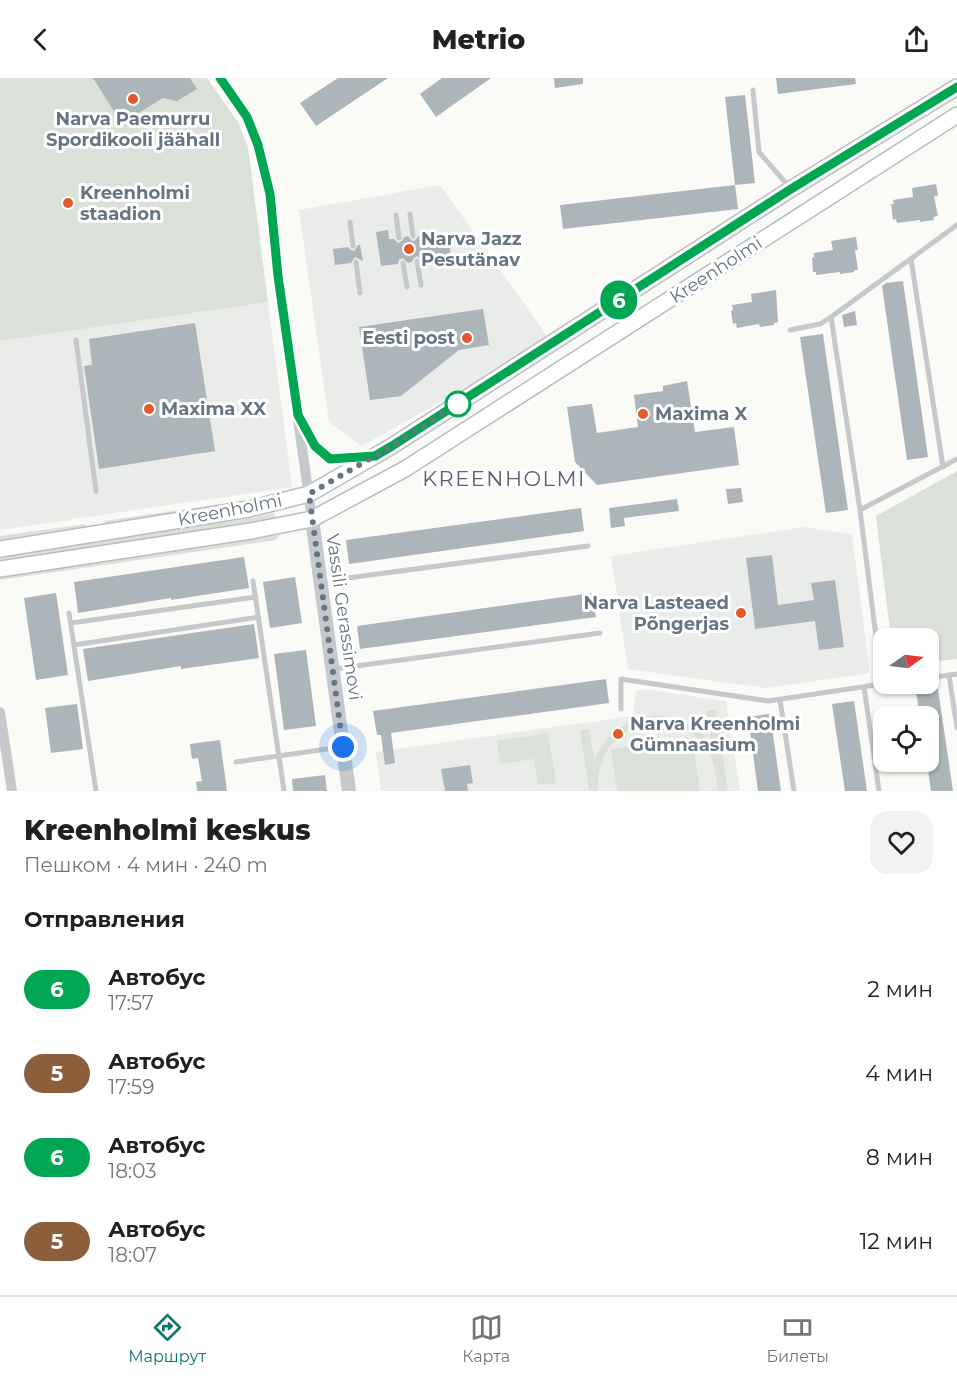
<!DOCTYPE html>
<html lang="ru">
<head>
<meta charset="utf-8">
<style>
	body { margin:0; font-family:Montserrat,sans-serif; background:#f2f2f2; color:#202124; height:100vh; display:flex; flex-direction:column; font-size:22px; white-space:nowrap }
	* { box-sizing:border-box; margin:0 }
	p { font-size:20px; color:#757577 }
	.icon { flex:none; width:33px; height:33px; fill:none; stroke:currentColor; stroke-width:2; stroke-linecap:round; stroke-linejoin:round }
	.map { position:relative; height:713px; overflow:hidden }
	.details { display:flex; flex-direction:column; background:#fff; flex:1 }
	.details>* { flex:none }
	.badge { padding:0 12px; border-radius:20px; font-size:21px; line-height:39px }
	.needle { width:39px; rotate:76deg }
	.fabs { position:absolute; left:873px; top:550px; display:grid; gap:12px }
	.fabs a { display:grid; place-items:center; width:66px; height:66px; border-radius:12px; background:#fff; box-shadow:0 2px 4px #0004; font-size:30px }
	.you { position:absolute; width:30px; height:30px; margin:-15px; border:4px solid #fff; border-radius:50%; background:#1a73e8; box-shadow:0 0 0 9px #1a73e833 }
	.map>.badge { position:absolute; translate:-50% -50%; box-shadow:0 0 0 3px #fff }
	h2 { padding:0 24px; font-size:22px; line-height:54px }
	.round { display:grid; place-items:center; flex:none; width:63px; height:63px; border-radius:18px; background:#f2f2f2 }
	.overview { display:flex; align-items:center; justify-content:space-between; height:102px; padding:0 24px }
	h1 { font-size:28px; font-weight:800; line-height:45px }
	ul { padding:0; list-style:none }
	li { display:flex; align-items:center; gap:18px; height:84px; padding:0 24px }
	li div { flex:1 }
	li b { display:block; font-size:22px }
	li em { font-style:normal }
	li .badge { min-width:66px; font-weight:700; text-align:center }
	header { display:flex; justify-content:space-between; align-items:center; height:78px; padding:0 24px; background:#fff; font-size:27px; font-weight:800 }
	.dock { display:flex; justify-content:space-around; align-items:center; height:84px; border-top:2px solid #e0e0e0; background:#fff; font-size:16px; color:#757577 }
	.dock a { display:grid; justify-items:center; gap:3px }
	.dock .selected { color:#0f766e }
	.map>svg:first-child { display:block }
</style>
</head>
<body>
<header><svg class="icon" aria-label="back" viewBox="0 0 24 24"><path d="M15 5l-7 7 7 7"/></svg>Metrio<svg class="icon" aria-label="share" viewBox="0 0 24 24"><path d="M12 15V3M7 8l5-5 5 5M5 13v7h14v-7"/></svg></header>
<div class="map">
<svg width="957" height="713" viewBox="0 0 957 713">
	<rect width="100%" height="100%" fill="#fafaf7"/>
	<path fill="#eaecea" d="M 440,107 L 550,262 L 362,368 L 329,344 L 299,132 Z
		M 268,224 L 292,409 L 0,452 L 0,263 Z
		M 803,449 L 852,456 L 870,595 L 765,610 L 628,591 L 611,478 Z
		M 645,611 L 726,623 L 740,713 L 381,713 L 376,674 L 633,638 L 636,613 Z"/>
	<path fill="#dbe1d8" d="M 0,0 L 207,0 L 238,44 L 248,69 L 268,224 L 0,263 Z
		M 957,393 L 957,581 L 929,584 L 928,561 L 891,561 L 876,438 Z
		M 261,420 L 268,420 L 269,421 L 106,446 L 104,443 Z
		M 274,435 L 276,441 L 254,448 L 0,483 L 0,478 L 252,440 Z
		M 86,446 L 85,451 L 0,464 L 0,458 Z
		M 279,457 L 276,462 L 0,502 L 0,497 Z
		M 716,631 L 728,713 L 718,713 C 716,699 715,685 708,673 C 674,618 593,648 598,713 L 589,713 L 580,652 L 589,651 L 594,682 C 619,630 672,623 711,664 L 706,633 Z
		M 548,655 L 556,705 L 538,707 L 534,681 L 500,686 L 497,663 Z
		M 692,659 L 700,713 L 617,713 L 611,671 Z"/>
	<path fill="#acb5ba" d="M 93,0 L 190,0 L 197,11 L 177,23 L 163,20 L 130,40 L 124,30 L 115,35 Z
		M 338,0 L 388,0 L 316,48 L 300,25 Z
		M 442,0 L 491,0 L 436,39 L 420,16 Z
		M 554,0 L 583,0 L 583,6 L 555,10 Z
		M 776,0 L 855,0 L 856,6 L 778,16 Z
		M 745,17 L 755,105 L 735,107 L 725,19 Z
		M 936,106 L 938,118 L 934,118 L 938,138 L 933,139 L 934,142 L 920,144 L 920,142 L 897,145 L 896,141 L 893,142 L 891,126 L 894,126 L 893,122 L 913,119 L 912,110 Z
		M 735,107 L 738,131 L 563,151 L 560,127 Z
		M 388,152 L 389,161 L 394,161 L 398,165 L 402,163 L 404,159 L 408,158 L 411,162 L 414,163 L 420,157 L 422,170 L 449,166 L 451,178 L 422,182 L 417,178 L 414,180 L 412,184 L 408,185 L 403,180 L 399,182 L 398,186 L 381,188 L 376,154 Z
		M 856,159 L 858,172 L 855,172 L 858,192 L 854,192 L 854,194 L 840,196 L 840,194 L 816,197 L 816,194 L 813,194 L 812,180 L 814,179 L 814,175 L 833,172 L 831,163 Z
		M 358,167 L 360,167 L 363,183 L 355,179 L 351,185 L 335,187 L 333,171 L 348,169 L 351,172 L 354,173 Z
		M 903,203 L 928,379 L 907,382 L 882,208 L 886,205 Z
		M 776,212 L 778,244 L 774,245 L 774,247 L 760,249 L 759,246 L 737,250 L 736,245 L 733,246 L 731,233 L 733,232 L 732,227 L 752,224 L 751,216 Z
		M 483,231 L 489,267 L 459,272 L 401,318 L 370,322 L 359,249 Z
		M 855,233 L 857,247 L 844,249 L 842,237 Z
		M 195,245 L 215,373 L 99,391 L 84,288 L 92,287 L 89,261 Z
		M 823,256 L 848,432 L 826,435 L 800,259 Z
		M 687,303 L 695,354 L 734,349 L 739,387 L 597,407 L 575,384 L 567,329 L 592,326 L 597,355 L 638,349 L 634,317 L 663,313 L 663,308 Z
		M 741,410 L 743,424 L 728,426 L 726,411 Z
		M 677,421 L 679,433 L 624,440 L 625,448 L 611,450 L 609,430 Z
		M 581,430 L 584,453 L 349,486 L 346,462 Z
		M 772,477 L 778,527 L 814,522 L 811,505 L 835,502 L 844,569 L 819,572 L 815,543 L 755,551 L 746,480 Z
		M 244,479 L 249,510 L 171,522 L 171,520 L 78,535 L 74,504 Z
		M 295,499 L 302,545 L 270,550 L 263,504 Z
		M 56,515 L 68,597 L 36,602 L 24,520 Z
		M 592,515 L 596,539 L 360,571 L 357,548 Z
		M 254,546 L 259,580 L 181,591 L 181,588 L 88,603 L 83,571 Z
		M 306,572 L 316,648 L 284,652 L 274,576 Z
		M 606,601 L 609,625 L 391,655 L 395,685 L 385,687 L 381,657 L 377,657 L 373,633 Z
		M 938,611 L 953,713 L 931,713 L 927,684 L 928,684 L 928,639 L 920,639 L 916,614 Z
		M 854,623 L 867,713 L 845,713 L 832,626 Z
		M 77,626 L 83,671 L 51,675 L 45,630 Z
		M 770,636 L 781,713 L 758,713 L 748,639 Z
		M 220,662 L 227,713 L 197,713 L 196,704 L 202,703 L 198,680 L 192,681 L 190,666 Z
		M 470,687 L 473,705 L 467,706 L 468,713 L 445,713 L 441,691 Z
		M 325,697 L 327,713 L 293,713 L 292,701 Z"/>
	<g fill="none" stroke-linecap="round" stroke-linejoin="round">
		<defs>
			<path id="secondary" d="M 0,471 L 249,431 L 309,416 L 392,368 L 791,111 L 957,9
				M 0,491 L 251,453 L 312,441 L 405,391 L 957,37"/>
		</defs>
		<use href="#secondary" stroke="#b7bdc1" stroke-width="18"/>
		<path stroke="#c5c9cc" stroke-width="5" d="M 753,12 L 759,74 L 790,110
			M 410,136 L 413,158
			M 396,137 L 399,160
			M 350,144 L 353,168
			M 911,181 L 943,389
			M 417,183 L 421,207
			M 356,184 L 360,215
			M 403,185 L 407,209
			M 831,239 L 860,432 L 882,606 L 884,606
			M 790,252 L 820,246 L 831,239 L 957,147
			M 76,262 L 96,413
			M 860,432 L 957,381
			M 340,501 L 588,468
			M 253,503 L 284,713
			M 69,535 L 96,713
			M 71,545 L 256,519
			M 74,567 L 259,539
			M 334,591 L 600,555
			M 949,597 L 957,650
			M 928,600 L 957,596
			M 864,609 L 879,713
			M 780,622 L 794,713
			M 621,631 L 621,601 L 768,623 L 882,606
			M 236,684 L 341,669"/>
		<path stroke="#c5c9cc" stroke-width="10" d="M 220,0 L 247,39 L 258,67 L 270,116 L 278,198 L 312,441
			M 301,342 L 315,368 L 330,381 L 370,379
			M 0,634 L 12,713"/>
		<path stroke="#c5c9cc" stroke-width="14" d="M 312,441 L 349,713"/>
		<use href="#secondary" stroke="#fff" stroke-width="15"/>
	</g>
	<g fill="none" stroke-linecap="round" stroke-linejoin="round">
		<defs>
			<path id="line" d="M 220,0 L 247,39 L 258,67 L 270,116 L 278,198 L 298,337 L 315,368 L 330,381 L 375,378 L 392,368 L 791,111 L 957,9"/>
		</defs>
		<use href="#line" stroke="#fff" stroke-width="14"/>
		<use href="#line" stroke="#00a651" stroke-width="9"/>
		<path stroke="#657582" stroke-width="6" stroke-dasharray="0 10.8" d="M 343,669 L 309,416 L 392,368 L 462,323 L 458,326"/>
	</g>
	<g fill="#e4582d" stroke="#fff" stroke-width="2">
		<circle cx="133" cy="21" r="6"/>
		<circle cx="68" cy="125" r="6"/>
		<circle cx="409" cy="171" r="6"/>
		<circle cx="467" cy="260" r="6"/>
		<circle cx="149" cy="331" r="6"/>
		<circle cx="643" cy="336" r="6"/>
		<circle cx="741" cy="535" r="6"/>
		<circle cx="618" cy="656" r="6"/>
	</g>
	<circle fill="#fff" stroke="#00a651" stroke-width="3" cx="458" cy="326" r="12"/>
	<g text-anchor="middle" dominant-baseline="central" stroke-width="6" stroke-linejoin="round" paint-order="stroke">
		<g font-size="18" font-weight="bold" fill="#657582" stroke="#fff" text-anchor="start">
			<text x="133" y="41" text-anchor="middle">Narva Paemurru<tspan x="133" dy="21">Spordikooli jäähall</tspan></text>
			<text x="80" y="115">Kreenholmi<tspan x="80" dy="21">staadion</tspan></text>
			<text x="421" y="161">Narva Jazz<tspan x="421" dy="21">Pesutänav</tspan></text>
			<text x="455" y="260" text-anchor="end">Eesti post</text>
			<text x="161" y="331">Maxima XX</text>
			<text x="655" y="336">Maxima X</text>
			<text x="729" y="525" text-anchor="end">Narva Lasteaed<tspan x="729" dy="21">Põngerjas</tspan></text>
			<text x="630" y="646">Narva Kreenholmi<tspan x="630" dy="21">Gümnaasium</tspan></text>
		</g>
		<g font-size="18" fill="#657582" stroke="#fff">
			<text transform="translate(716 192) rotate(-33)">Kreenholmi</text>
			<text transform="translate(230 432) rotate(-11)">Kreenholmi</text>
			<text transform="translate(344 539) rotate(82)">Vassili Gerassimovi</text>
		</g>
		<g font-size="21" letter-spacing="1.5" fill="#57636d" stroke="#fff">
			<text x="504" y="400">KREENHOLMI</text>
		</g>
	</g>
</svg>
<div class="fabs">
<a><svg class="needle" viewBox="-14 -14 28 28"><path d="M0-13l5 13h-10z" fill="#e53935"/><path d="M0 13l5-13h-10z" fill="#757577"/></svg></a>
<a><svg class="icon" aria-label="locate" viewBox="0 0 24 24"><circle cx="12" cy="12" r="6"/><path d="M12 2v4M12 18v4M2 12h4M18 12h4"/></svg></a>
</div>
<div class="you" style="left:343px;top:669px"></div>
<b class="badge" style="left:619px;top:222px;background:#00a651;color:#fff">6</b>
</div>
<section class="details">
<div class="overview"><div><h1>Kreenholmi keskus</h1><p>Пешком · 4 мин · 240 m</p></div><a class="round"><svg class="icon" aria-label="heart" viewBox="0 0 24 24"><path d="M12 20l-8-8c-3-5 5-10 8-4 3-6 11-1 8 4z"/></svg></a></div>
<h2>Отправления</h2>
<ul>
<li><span class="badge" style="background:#00a651;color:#fff">6</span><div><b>Автобус</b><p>17:57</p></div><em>2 мин</em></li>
<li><span class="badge" style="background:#8b5e3c;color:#fff">5</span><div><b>Автобус</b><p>17:59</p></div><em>4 мин</em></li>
<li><span class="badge" style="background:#00a651;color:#fff">6</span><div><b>Автобус</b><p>18:03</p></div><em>8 мин</em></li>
<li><span class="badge" style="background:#8b5e3c;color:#fff">5</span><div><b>Автобус</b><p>18:07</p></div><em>12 мин</em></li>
</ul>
</section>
<nav class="dock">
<a class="selected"><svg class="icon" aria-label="directions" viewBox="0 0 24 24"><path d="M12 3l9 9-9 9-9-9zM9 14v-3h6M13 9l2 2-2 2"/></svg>Маршрут</a>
<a><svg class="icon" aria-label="map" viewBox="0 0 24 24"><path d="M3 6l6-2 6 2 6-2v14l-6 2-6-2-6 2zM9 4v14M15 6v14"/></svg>Карта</a>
<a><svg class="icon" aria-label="tickets" viewBox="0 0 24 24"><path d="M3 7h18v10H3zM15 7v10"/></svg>Билеты</a>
</nav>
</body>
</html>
